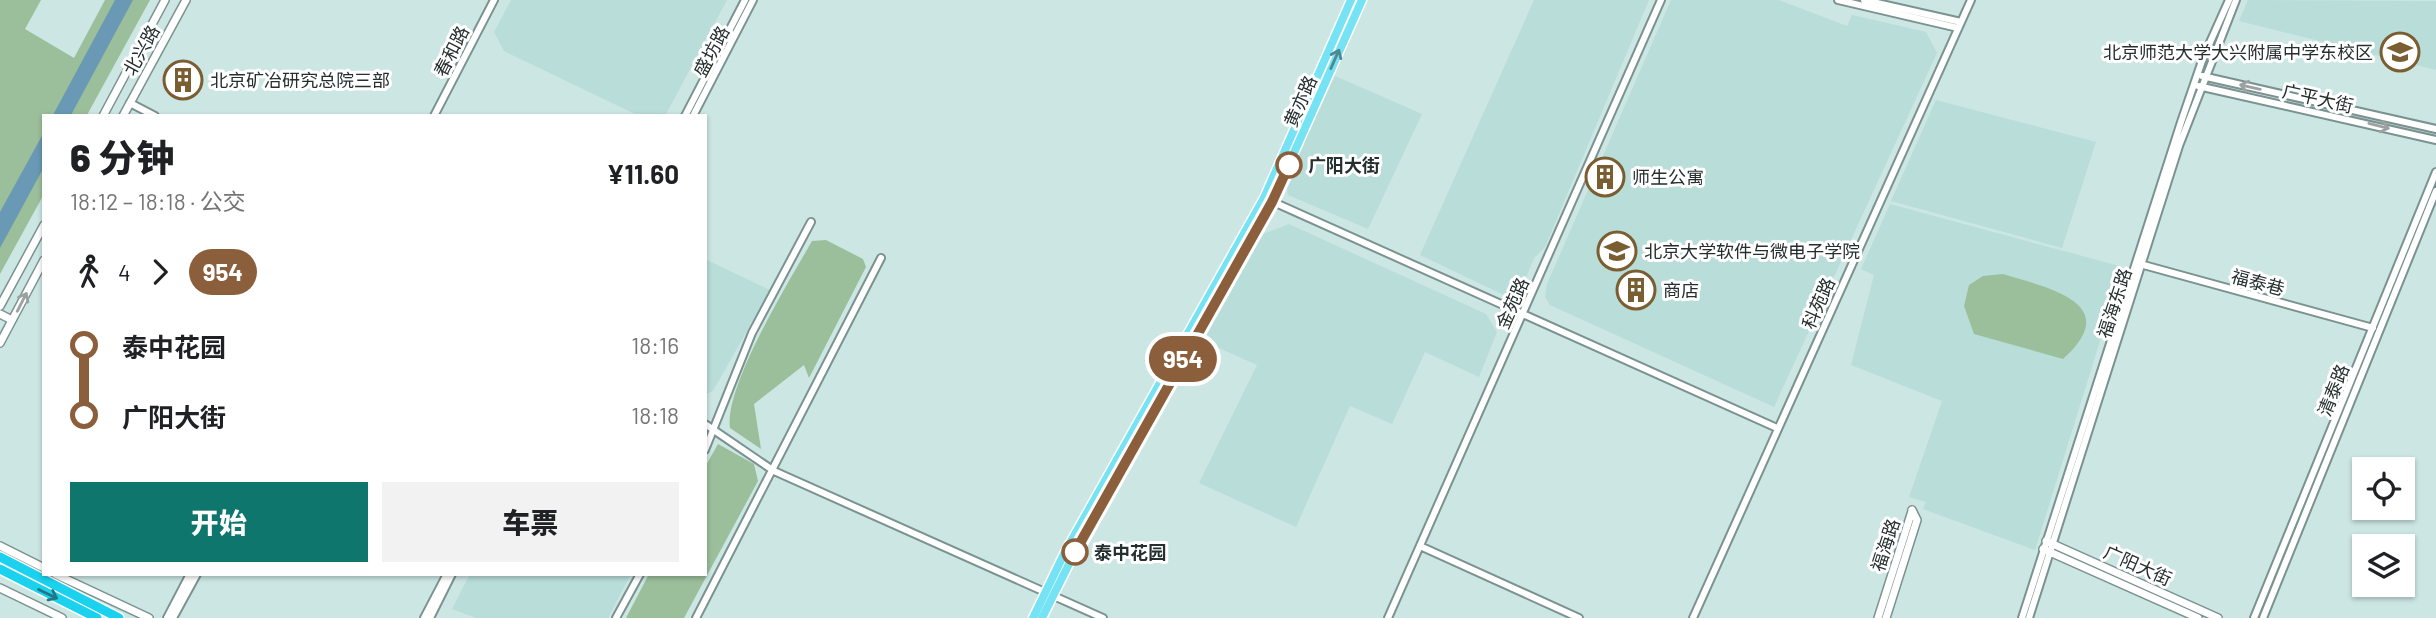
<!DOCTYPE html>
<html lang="zh">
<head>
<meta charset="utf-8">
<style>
	body { margin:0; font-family:Barlow,"Noto Sans SC",sans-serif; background:#f2f2f2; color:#202124; height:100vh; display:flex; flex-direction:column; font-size:26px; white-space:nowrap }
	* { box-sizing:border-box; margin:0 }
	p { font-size:23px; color:#757577 }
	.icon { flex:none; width:38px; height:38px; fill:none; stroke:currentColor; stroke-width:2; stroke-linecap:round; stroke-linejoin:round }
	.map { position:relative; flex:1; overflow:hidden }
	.sheet { position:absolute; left:42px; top:114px; width:665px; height:462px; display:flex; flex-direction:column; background:#fff; border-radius:0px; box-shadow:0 2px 5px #0004 }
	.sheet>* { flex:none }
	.badge { padding:0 14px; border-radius:23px; font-size:24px; line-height:46px }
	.fabs { position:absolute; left:2352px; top:457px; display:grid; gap:14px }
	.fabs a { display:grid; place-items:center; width:63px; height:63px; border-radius:0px; background:#fff; box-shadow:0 2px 5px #0004; font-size:35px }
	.map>.badge { position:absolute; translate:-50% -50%; box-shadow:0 0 0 4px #fff }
	.legs { display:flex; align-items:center; gap:10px; height:77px; padding:0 28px; font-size:23px }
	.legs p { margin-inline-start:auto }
	.overview { display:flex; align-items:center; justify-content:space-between; height:119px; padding:0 28px }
	h1 { font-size:38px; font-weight:800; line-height:52px }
	.action { display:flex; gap:14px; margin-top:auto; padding:14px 28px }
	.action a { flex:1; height:80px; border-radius:0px; background:#0f766e; color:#fff; font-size:28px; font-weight:800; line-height:80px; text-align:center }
	.action a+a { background:#f2f2f2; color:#202124 }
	ul { padding:0 28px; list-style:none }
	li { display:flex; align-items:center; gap:24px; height:70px; font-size:26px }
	li i { display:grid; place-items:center; width:10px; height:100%; margin:0 9px; background:currentColor }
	li i::after { content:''; width:18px; height:18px; margin:-9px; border:5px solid; border-radius:50%; background:#fff }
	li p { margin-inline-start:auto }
	li:first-child i { background:linear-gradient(#0000 50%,currentColor 0) }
	li:last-child i { background:linear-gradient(currentColor 50%,#0000 0) }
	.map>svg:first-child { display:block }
</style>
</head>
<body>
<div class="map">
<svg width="2436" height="618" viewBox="0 0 2436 618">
	<rect width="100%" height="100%" fill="#cce6e3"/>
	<path fill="#b9ddd9" d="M 511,0 L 727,0 L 665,116 L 637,115 L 504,51 L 494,32 Z
		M 1534,0 L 1649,0 L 1545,247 L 1534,258 L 1521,290 L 1516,295 L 1508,297 L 1420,255 Z
		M 1671,0 L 1779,0 L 1847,26 L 1852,15 L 1926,32 L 1937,53 L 1774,407 L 1550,305 L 1545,297 L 1547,284 Z
		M 2248,0 L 2436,1 L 2436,70 L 2239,21 Z
		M 1335,76 L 1422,114 L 1368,229 L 1288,195 L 1286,182 Z
		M 1936,100 L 2096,142 L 2062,248 L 1891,201 Z
		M 1890,204 L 2123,267 L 2035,550 L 1923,509 L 1926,502 L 1909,497 L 1942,401 L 1851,365 L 1874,275 L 1861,269 Z
		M 1289,224 L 1486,314 L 1497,332 L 1479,377 L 1425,352 L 1392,424 L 1350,406 L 1296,527 L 1199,483 L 1257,365 L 1203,341 L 1263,234 Z
		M 705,259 L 770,290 L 713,391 L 705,395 Z
		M 470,574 L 631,574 L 608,618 L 476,618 L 452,609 Z"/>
	<path fill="#9bbf9a" d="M 0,0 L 41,0 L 25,29 L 74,58 L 105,0 L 150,0 L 87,115 L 44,116 L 44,194 L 0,274 Z
		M 826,240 L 863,259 L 866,267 L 809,378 L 804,365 L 754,404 L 761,449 L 730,428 C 724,386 790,280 812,241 Z
		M 2003,274 C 2048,288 2125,303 2063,359 L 1974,334 L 1964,306 L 1969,285 L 1983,276 Z
		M 718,444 L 754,464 L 758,481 L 684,618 L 626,618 L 649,574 L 705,574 L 705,467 Z"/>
	<path fill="#6999b5" d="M 115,0 L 133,0 L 71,115 L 53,115 Z
		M 44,132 L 44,167 L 0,248 L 0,212 Z"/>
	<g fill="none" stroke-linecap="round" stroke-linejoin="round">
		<defs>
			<path id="tertiary" d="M 1838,0 L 1958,28
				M 1864,0 L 1961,22
				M 2202,76 L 2436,129
				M 2198,86 L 2436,140
				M 130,103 L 155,116
				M 434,116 L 494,0
				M 685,116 L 745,0
				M 693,116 L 753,0
				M 1269,200 L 1777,428
				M 2140,264 L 2373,328
				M 705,424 L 774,471 L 1103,618
				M 705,450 L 752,333 L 811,222
				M 1420,546 L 1579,618
				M 167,618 L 190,574
				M 173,618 L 197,574
				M 424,618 L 447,574
				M 430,618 L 452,574
				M 616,618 L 640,574
				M 696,618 L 881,258
				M 1388,618 L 1661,0
				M 1693,618 L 1971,0
				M 2022,618 L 2181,122 L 2203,58 L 2229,0
				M 2029,618 L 2179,146 L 2236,0
				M 2254,618 L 2436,172
				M 2263,618 L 2436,191"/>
			<path id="secondary" d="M 103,116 L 165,0
				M 123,116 L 186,0
				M 0,306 L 44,225
				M 0,314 L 12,320
				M 0,343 L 44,260
				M 2046,541 L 2218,618
				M 0,546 L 44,568
				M 2043,549 L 2198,618
				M 55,574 L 149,618
				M 0,588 L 62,618
				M 1878,618 L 1912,511
				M 1886,618 L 1917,520 L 1912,510"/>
			<path id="primary" d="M 1033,618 L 1065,552 L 1264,198 L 1351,0
				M 1042,618 L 1075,552 L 1272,202 L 1362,0"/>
			<path id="motorway" d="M 0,557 L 119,618
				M 0,569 L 97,618"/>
		</defs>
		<use href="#tertiary" stroke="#7a9290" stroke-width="10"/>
		<use href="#secondary" stroke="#7a9290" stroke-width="10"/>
		<use href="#primary" stroke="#fff" stroke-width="11"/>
		<use href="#motorway" stroke="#fff" stroke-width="12"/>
		<use href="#tertiary" stroke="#fff" stroke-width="6"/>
		<use href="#secondary" stroke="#fff" stroke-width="7"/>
		<use href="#primary" stroke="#76e3f5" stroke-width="8"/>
		<use href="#motorway" stroke="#1ad1ee" stroke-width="9"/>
	</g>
	<defs><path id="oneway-shaft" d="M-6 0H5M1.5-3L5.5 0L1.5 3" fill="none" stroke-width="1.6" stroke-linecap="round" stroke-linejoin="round" transform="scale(1.75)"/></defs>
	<use stroke="#4e8992" href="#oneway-shaft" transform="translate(1335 59) rotate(-66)"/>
	<g stroke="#9da1a1">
		<use href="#oneway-shaft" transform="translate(2250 87) rotate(-167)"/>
		<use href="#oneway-shaft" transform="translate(2379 126) rotate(14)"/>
		<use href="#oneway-shaft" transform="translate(22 302) rotate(-63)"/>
	</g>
	<use stroke="#207884" href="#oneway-shaft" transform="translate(48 594) rotate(26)"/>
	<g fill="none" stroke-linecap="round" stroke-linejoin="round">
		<defs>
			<path id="line-1" d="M 1075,552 L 1272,202 L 1289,165"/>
		</defs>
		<use href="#line-1" stroke="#fff" stroke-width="16"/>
		<use href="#line-1" stroke="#8b5e3c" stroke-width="10"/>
	</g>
	<defs>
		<symbol id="school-ring" viewBox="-11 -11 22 22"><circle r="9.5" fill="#fff" stroke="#7a5d30" stroke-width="1.5"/><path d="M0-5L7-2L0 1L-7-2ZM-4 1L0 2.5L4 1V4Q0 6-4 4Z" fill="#7a5d30"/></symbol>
		<symbol id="building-ring" viewBox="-11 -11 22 22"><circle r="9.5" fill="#fff" stroke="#7a5d30" stroke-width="1.5"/><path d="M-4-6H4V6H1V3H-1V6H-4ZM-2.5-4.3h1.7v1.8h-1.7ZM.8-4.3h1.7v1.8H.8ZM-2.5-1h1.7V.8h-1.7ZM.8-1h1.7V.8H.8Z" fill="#7a5d30"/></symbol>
		<symbol id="university-ring" viewBox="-11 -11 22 22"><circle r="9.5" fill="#fff" stroke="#7a5d30" stroke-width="1.5"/><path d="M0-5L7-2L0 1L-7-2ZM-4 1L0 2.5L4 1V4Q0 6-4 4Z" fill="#7a5d30"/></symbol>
	</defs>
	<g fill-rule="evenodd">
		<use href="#school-ring" x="2378" y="30" width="44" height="44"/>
		<use href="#building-ring" x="161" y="58" width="44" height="44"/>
		<use href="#building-ring" x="1583" y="155" width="44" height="44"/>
		<use href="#university-ring" x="1595" y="229" width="44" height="44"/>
		<use href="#building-ring" x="1614" y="268" width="44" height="44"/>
	</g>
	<g fill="#fff" stroke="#8b5e3c" stroke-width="3.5">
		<circle cx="1289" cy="165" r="12"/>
		<circle cx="1075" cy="552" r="12"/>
	</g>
	<g text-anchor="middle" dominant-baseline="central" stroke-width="6" stroke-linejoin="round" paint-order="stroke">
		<g font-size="18" fill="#252f2e" stroke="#fff">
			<text transform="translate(141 50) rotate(-61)">北兴路</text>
			<text transform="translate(451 51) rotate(-63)">春和路</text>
			<text transform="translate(711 51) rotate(-62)">盛坊路</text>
			<text transform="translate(2318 98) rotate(13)">广平大街</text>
			<text transform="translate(1300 101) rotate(-66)">黄亦路</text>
			<text transform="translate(2258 282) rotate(15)">福泰巷</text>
			<text transform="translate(1512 303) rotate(-66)">金苑路</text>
			<text transform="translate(1818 303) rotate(-66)">科苑路</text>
			<text transform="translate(2114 303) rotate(-72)">福海东路</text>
			<text transform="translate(2333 390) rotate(-68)">清泰路</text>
			<text transform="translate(1885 545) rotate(-72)">福海路</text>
			<text transform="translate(2138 565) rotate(24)">广阳大街</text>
		</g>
		<g font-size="18" fill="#252f2e" stroke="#fff" text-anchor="start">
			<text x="2373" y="52" text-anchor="end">北京师范大学大兴附属中学东校区</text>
			<text x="210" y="80">北京矿冶研究总院三部</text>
			<text x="1632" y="177">师生公寓</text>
			<text x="1644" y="251">北京大学软件与微电子学院</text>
			<text x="1663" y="290">商店</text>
		</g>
		<g font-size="18" font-weight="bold" fill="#252f2e" stroke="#fff" text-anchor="start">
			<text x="1308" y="165">广阳大街</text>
			<text x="1094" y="552">泰中花园</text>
		</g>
	</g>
</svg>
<div class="fabs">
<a><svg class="icon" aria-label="locate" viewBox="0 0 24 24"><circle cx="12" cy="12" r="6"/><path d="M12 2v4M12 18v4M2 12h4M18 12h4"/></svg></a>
<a><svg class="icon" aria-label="layers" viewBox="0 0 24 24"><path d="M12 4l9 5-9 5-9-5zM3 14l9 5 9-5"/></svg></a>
</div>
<b class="badge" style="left:1183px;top:359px;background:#8b5e3c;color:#fff">954</b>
<section class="sheet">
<div class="overview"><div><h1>6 分钟</h1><p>18:12 – 18:18 · 公交</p></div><b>¥11.60</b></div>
<div class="legs"><svg class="icon" aria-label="walk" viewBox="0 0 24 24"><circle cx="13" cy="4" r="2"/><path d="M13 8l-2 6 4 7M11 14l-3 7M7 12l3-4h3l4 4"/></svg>4<svg class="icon" aria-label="forward" viewBox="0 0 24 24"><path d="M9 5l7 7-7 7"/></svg><b class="badge" style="background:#8b5e3c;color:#fff">954</b></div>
<ul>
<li><i style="color:#8b5e3c"></i><b>泰中花园</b><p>18:16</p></li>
<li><i style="color:#8b5e3c"></i><b>广阳大街</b><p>18:18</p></li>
</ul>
<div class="action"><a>开始</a><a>车票</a></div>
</section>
</div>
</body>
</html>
